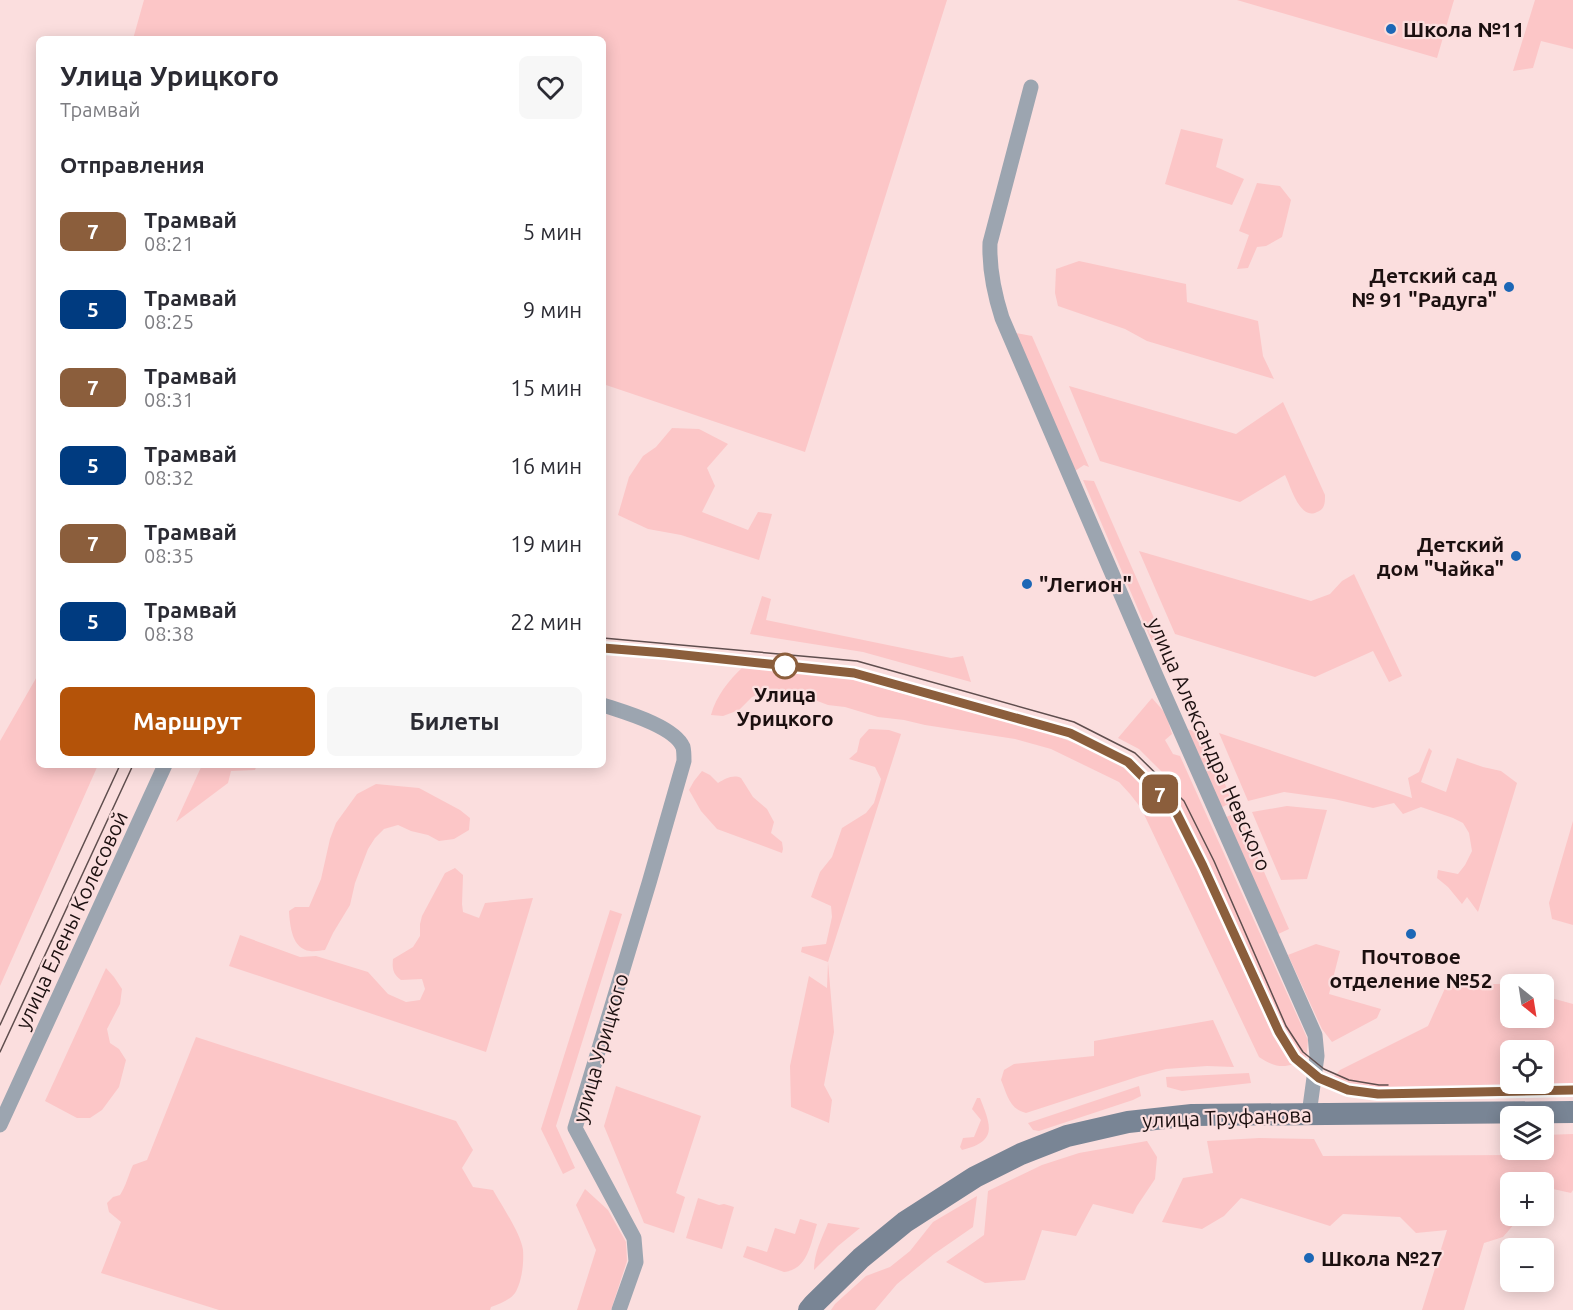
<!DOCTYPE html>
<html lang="ru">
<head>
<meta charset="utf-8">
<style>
	body { margin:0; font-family:Ubuntu,sans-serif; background:#f7f7f7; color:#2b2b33; height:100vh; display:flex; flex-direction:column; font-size:22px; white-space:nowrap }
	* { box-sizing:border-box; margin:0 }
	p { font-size:20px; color:#7c7c81 }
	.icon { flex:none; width:33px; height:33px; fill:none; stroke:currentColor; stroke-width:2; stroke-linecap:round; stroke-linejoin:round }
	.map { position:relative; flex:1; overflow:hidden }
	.panel { position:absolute; left:36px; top:36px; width:570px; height:732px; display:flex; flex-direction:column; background:#fff; border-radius:9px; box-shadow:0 3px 15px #0003 }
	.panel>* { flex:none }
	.badge { padding:0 12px; border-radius:9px; font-size:21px; line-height:39px }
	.needle { width:39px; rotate:150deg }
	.tools { position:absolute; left:1500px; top:974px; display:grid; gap:12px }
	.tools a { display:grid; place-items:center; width:54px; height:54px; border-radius:9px; background:#fff; box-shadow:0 3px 15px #0003; font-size:30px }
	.map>.badge { position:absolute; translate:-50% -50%; box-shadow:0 0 0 3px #fff }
	h2 { padding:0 24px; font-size:22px; line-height:54px }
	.round { display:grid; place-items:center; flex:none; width:63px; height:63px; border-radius:9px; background:#f7f7f7 }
	.head { display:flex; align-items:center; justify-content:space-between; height:102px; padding:0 24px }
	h1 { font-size:28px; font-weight:700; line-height:45px }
	.button { display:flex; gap:12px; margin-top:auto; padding:12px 24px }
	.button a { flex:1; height:69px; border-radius:9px; background:#b45309; color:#fff; font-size:24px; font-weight:700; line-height:69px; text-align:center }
	.button a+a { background:#f7f7f7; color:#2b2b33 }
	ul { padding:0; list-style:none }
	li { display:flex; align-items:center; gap:18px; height:78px; padding:0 24px }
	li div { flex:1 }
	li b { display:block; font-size:22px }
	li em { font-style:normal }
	li .badge { min-width:66px; font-weight:700; text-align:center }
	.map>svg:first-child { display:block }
</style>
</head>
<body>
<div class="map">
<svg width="1573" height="1310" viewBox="0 0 1573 1310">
	<rect width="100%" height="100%" fill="#fbdede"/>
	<path fill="#fcc6c7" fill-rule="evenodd" d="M 144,0 L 947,0 L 805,452 L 603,384 L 603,39 L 133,39 Z
		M 1237,0 L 1454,0 L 1437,58 Z
		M 1535,0 L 1573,0 L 1573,49 L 1541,41 L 1533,68 L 1513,71 Z
		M 1181,129 L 1223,139 L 1216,167 L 1244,179 L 1232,205 L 1165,184 Z
		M 1257,183 L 1280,186 L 1291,200 L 1282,237 L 1266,246 L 1257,247 L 1248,268 L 1237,269 L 1249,235 L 1239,231 Z
		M 1079,261 L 1186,284 L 1187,302 L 1258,321 L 1263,356 L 1274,379 L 1147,341 L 1125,329 L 1058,306 L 1055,293 L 1056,269 Z
		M 1016,333 L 1032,336 L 1089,467 L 1084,465 L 1075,471 Z
		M 1069,386 L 1236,434 L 1283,402 L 1325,495 C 1325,503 1325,509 1317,512 C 1300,521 1291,487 1285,475 L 1240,502 L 1100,461 Z
		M 672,428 L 699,429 L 728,444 L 707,468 L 715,486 L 702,512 L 748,530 L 758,512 L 772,514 L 759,560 L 681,535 L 648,529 L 618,515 L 629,477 L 643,456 L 656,447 Z
		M 1083,480 L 1094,481 L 1164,641 L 1152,642 Z
		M 1139,551 L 1311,601 L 1330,594 L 1342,581 L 1354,574 L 1402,676 L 1389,682 L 1373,651 L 1315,677 L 1175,634 Z
		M 762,596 L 771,599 L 766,620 L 951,658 L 963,656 L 971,682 L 863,652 L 750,634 Z
		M 743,667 L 853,679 L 911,696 L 984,715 L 989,717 L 1006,720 L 1045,732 L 1099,752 L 1129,770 L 1158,797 L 1171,781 L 1139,749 L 1118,738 L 1152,698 L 1166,714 L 1172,734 L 1165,740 L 1173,754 L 1180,756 L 1308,1040 L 1306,1060 C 1286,1068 1277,1069 1259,1057 L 1141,808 L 1130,794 L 1119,782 L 1051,749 L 1015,739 L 925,725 L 904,720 L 878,717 L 845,707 L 828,705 L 812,699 L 779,691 L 764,692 L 752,697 L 739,710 L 723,716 L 711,715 C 716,696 729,680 743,667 Z
		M 39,673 L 39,765 L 98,765 L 0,986 L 0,741 Z
		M 869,729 L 889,730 L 901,734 L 828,962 L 834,1032 L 824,1085 L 832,1100 L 829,1123 L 791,1107 L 790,1066 L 809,976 L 827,988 L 828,962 L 801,952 L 802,947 L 826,944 L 832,917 L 831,906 L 811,897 L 820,872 L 832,857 L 842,828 L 866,813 L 874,803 L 881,779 L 875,767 L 849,759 L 857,752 L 860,739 Z
		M 1186,729 L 1202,733 L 1233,802 L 1220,808 Z
		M 1219,733 L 1412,798 L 1408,778 L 1419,772 L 1429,748 L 1432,751 L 1421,782 L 1446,792 L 1457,758 L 1483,767 L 1501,771 L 1517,783 L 1478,912 L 1467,897 L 1462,904 L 1448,887 L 1437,878 L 1438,870 L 1458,874 L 1465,865 L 1472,851 L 1469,833 L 1463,823 L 1453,818 L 1421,807 L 1403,814 L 1394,803 L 1373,808 L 1334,799 L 1284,792 L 1248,801 Z
		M 202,765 L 257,765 L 255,770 L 231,771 L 228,783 L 176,822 Z
		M 702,771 L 710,775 L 718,783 C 725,779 733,774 741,778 L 753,797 L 767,809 L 774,822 L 771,833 L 782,842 L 783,849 L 782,853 L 717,829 L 701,811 L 689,790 L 694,781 Z
		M 376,784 L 419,788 L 460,810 L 470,818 L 469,830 L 454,839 L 439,841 L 428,835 L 411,831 L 398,825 L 384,829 L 375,838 L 368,849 L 355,883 L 350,905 L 333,933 L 325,950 C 321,950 315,952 310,951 C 292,949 290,926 289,911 L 295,907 L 309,907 L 321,879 L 330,839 L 336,823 L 357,794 Z
		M 1287,806 L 1327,810 L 1307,879 L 1281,880 L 1252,812 Z
		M 1238,812 L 1289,929 L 1276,935 L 1224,818 Z
		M 1573,821 L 1573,925 L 1552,919 L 1549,903 Z
		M 455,868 L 463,875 L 462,904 L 463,912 L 479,918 L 485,903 L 533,898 L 486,1052 L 229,966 L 240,935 L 300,957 L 316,956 L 368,972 L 388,994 L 406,1002 L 420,1000 L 425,989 L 422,979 L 401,980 C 393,974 392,969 393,959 L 413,947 L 420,936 L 420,924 L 422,916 L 445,873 Z
		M 610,910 L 622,914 L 556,1126 L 575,1168 L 563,1174 L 541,1129 Z
		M 1316,944 L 1340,951 L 1329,994 L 1381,1009 L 1377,1018 L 1332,1042 L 1322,1029 L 1288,955 Z
		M 106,968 L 114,977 L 122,989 L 120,1004 L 107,1029 L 110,1043 L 119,1049 L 126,1060 L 119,1087 L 102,1110 L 90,1118 L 77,1118 L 45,1101 Z
		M 1447,984 L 1503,984 L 1510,986 L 1510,1017 L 1544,1017 L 1544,996 L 1573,1004 L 1573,1095 L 1385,1097 L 1351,1094 L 1337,1089 L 1333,1081 L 1334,1077 L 1340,1070 L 1428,1026 ZM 1510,1050 L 1544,1050 L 1544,1083 L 1510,1083 Z
		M 1213,1020 L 1234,1067 L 1207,1066 L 1166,1069 L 1140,1076 L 1026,1113 C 1009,1109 1007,1094 1001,1080 L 1004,1070 L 1014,1064 L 1094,1056 L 1094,1041 Z
		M 196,1037 L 456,1121 L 473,1150 L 462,1168 L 473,1187 L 493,1190 C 502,1206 521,1234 523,1250 C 524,1262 522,1282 515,1293 C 510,1300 499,1304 491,1307 L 490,1310 L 219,1310 L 101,1273 L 121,1222 L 109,1212 L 107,1203 L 113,1197 L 120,1195 C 126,1186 128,1176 133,1165 L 147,1160 Z
		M 1249,1073 L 1251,1083 L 1182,1091 L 1167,1087 L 1166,1077 Z
		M 616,1086 L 701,1116 L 676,1193 L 685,1197 L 674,1233 L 644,1223 L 604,1126 Z
		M 1139,1086 L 1141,1096 L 1133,1100 L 1039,1131 L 1033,1130 L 1028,1123 Z
		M 977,1098 L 980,1098 C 991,1126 998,1141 962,1150 L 960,1147 L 963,1138 L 974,1137 L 981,1120 L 972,1109 Z
		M 1573,1134 L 1573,1190 L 1571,1193 L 1544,1187 L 1544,1182 L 1510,1182 L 1510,1215 L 1522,1215 L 1503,1237 L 1484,1243 L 1464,1310 L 1422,1310 L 1447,1230 L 1416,1233 L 1400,1217 L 1343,1214 L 1330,1226 L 1241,1198 L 1224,1216 L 1202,1229 L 1162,1222 L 1183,1178 L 1213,1173 L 1207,1141 L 1259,1138 L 1314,1139 L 1323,1156 L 1514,1155 L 1523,1149 L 1544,1149 L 1544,1135 Z
		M 1147,1141 L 1157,1157 L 1155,1179 L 1137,1206 L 1133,1214 L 1093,1204 L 1076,1236 L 1042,1230 L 1025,1280 L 985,1283 L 946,1262 L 984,1235 L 988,1191 L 1042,1165 L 1079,1153 Z
		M 585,1189 L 608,1210 L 626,1242 L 627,1261 L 611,1310 L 577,1310 L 596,1250 L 576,1205 Z
		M 977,1196 L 973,1227 L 934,1254 L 897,1284 L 875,1310 L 831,1310 L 835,1304 L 866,1276 L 890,1267 L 910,1251 L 933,1222 Z
		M 698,1198 L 719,1205 L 724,1204 L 734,1207 L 722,1249 L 686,1238 Z
		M 800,1219 L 817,1224 C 811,1242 808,1270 784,1272 L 743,1257 L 747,1246 L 767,1252 L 775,1228 L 795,1234 Z
		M 828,1223 L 860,1228 L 838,1246 L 814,1270 C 814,1253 822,1238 828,1223 Z"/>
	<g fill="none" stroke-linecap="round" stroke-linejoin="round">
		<path stroke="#9ca5b0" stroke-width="15" d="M 1031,87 L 990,243 C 989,270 994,293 1002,318 L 1157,678 L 1315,1035 L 1317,1056 L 1309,1114
			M 603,705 C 624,712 674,726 683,747 C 684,751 684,757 684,761 L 649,883 L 575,1128 L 634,1238 L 636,1262 L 619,1310
			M 0,1125 L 165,765"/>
		<path stroke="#798595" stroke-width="22" d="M 809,1310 L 814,1304 L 861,1258 L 905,1222 L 975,1177 L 1021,1154 L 1067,1136 L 1128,1122 L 1192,1115 L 1573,1112"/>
		<path stroke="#5f4e4e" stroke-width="1.5" d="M 603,638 L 857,661 L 1074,722 L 1135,753 L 1184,801 L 1214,861 L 1286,1026 L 1303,1052 L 1324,1069 L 1349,1080 L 1379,1085 L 1388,1085
			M 603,648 L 665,653 L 854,673 L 1070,733 L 1128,762 L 1174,808 L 1204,866 L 1279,1032 L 1295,1058 L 1319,1078 L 1348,1090 L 1378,1094 L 1573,1090
			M 0,1025 L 120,765
			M 0,1052 L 133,765"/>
	</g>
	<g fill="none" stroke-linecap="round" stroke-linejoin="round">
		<defs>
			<path id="line" d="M 603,648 L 665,653 L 854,673 L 1070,733 L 1128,762 L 1174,808 L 1203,866 L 1279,1032 L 1295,1058 L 1319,1078 L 1348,1090 L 1378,1094 L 1573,1090"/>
		</defs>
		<use href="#line" stroke="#fff" stroke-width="14"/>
		<use href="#line" stroke="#8b5e3c" stroke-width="9"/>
	</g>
	<g fill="#1c67b6" stroke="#fbdede" stroke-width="2">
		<circle cx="1391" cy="29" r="6"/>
		<circle cx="1509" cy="287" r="6"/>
		<circle cx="1516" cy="556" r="6"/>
		<circle cx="1027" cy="584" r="6"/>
		<circle cx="1411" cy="934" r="6"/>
		<circle cx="1309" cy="1258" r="6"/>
	</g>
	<circle fill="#fff" stroke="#8b5e3c" stroke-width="3" cx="785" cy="666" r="12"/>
	<g text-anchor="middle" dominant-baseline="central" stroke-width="4.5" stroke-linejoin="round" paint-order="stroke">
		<g font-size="21" font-weight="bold" fill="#1c1010" stroke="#fbdede" text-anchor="start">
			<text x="1403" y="29">Школа №11</text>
			<text x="1497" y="275" text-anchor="end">Детский сад<tspan x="1497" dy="24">№ 91 "Радуга"</tspan></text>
			<text x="1504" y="544" text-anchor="end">Детский<tspan x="1504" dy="24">дом "Чайка"</tspan></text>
			<text x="1039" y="584">"Легион"</text>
			<text x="1411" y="956" text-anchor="middle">Почтовое<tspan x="1411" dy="24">отделение №52</tspan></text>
			<text x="1321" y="1258">Школа №27</text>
		</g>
		<g font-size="21" font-weight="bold" fill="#1c1010" stroke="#fbdede">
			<text x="785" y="694">Улица<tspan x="785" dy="24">Урицкого</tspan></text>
		</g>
		<g font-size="21" fill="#1c1010" stroke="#fbdede">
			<text transform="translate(1210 744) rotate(66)">улица Александра Невского</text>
			<text transform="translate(71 920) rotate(-65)">улица Елены Колесовой</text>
			<text transform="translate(600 1048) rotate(-74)">улица Урицкого</text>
			<text transform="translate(1227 1117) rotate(-2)">улица Труфанова</text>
		</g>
	</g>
</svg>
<div class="tools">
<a><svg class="needle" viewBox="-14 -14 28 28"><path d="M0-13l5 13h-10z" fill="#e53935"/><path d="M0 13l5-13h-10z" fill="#7c7c81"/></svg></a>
<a><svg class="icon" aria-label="locate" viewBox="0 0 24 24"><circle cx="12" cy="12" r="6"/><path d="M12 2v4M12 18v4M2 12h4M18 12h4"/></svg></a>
<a><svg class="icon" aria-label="layers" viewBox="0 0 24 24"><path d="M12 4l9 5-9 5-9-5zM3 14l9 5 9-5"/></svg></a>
<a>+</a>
<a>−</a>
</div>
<b class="badge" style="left:1160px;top:794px;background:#8b5e3c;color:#fff">7</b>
<section class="panel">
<div class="head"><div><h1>Улица Урицкого</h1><p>Трамвай</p></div><a class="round"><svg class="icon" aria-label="heart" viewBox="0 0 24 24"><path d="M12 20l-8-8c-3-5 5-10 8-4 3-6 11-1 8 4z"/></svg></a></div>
<h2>Отправления</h2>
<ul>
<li><span class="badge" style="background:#8b5e3c;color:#fff">7</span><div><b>Трамвай</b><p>08:21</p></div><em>5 мин</em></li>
<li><span class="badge" style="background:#003b80;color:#fff">5</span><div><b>Трамвай</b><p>08:25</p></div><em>9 мин</em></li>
<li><span class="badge" style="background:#8b5e3c;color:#fff">7</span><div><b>Трамвай</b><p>08:31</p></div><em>15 мин</em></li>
<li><span class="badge" style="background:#003b80;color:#fff">5</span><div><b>Трамвай</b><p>08:32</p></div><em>16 мин</em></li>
<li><span class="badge" style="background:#8b5e3c;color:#fff">7</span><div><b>Трамвай</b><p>08:35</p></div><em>19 мин</em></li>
<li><span class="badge" style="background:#003b80;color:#fff">5</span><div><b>Трамвай</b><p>08:38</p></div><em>22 мин</em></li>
</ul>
<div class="button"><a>Маршрут</a><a>Билеты</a></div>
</section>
</div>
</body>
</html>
